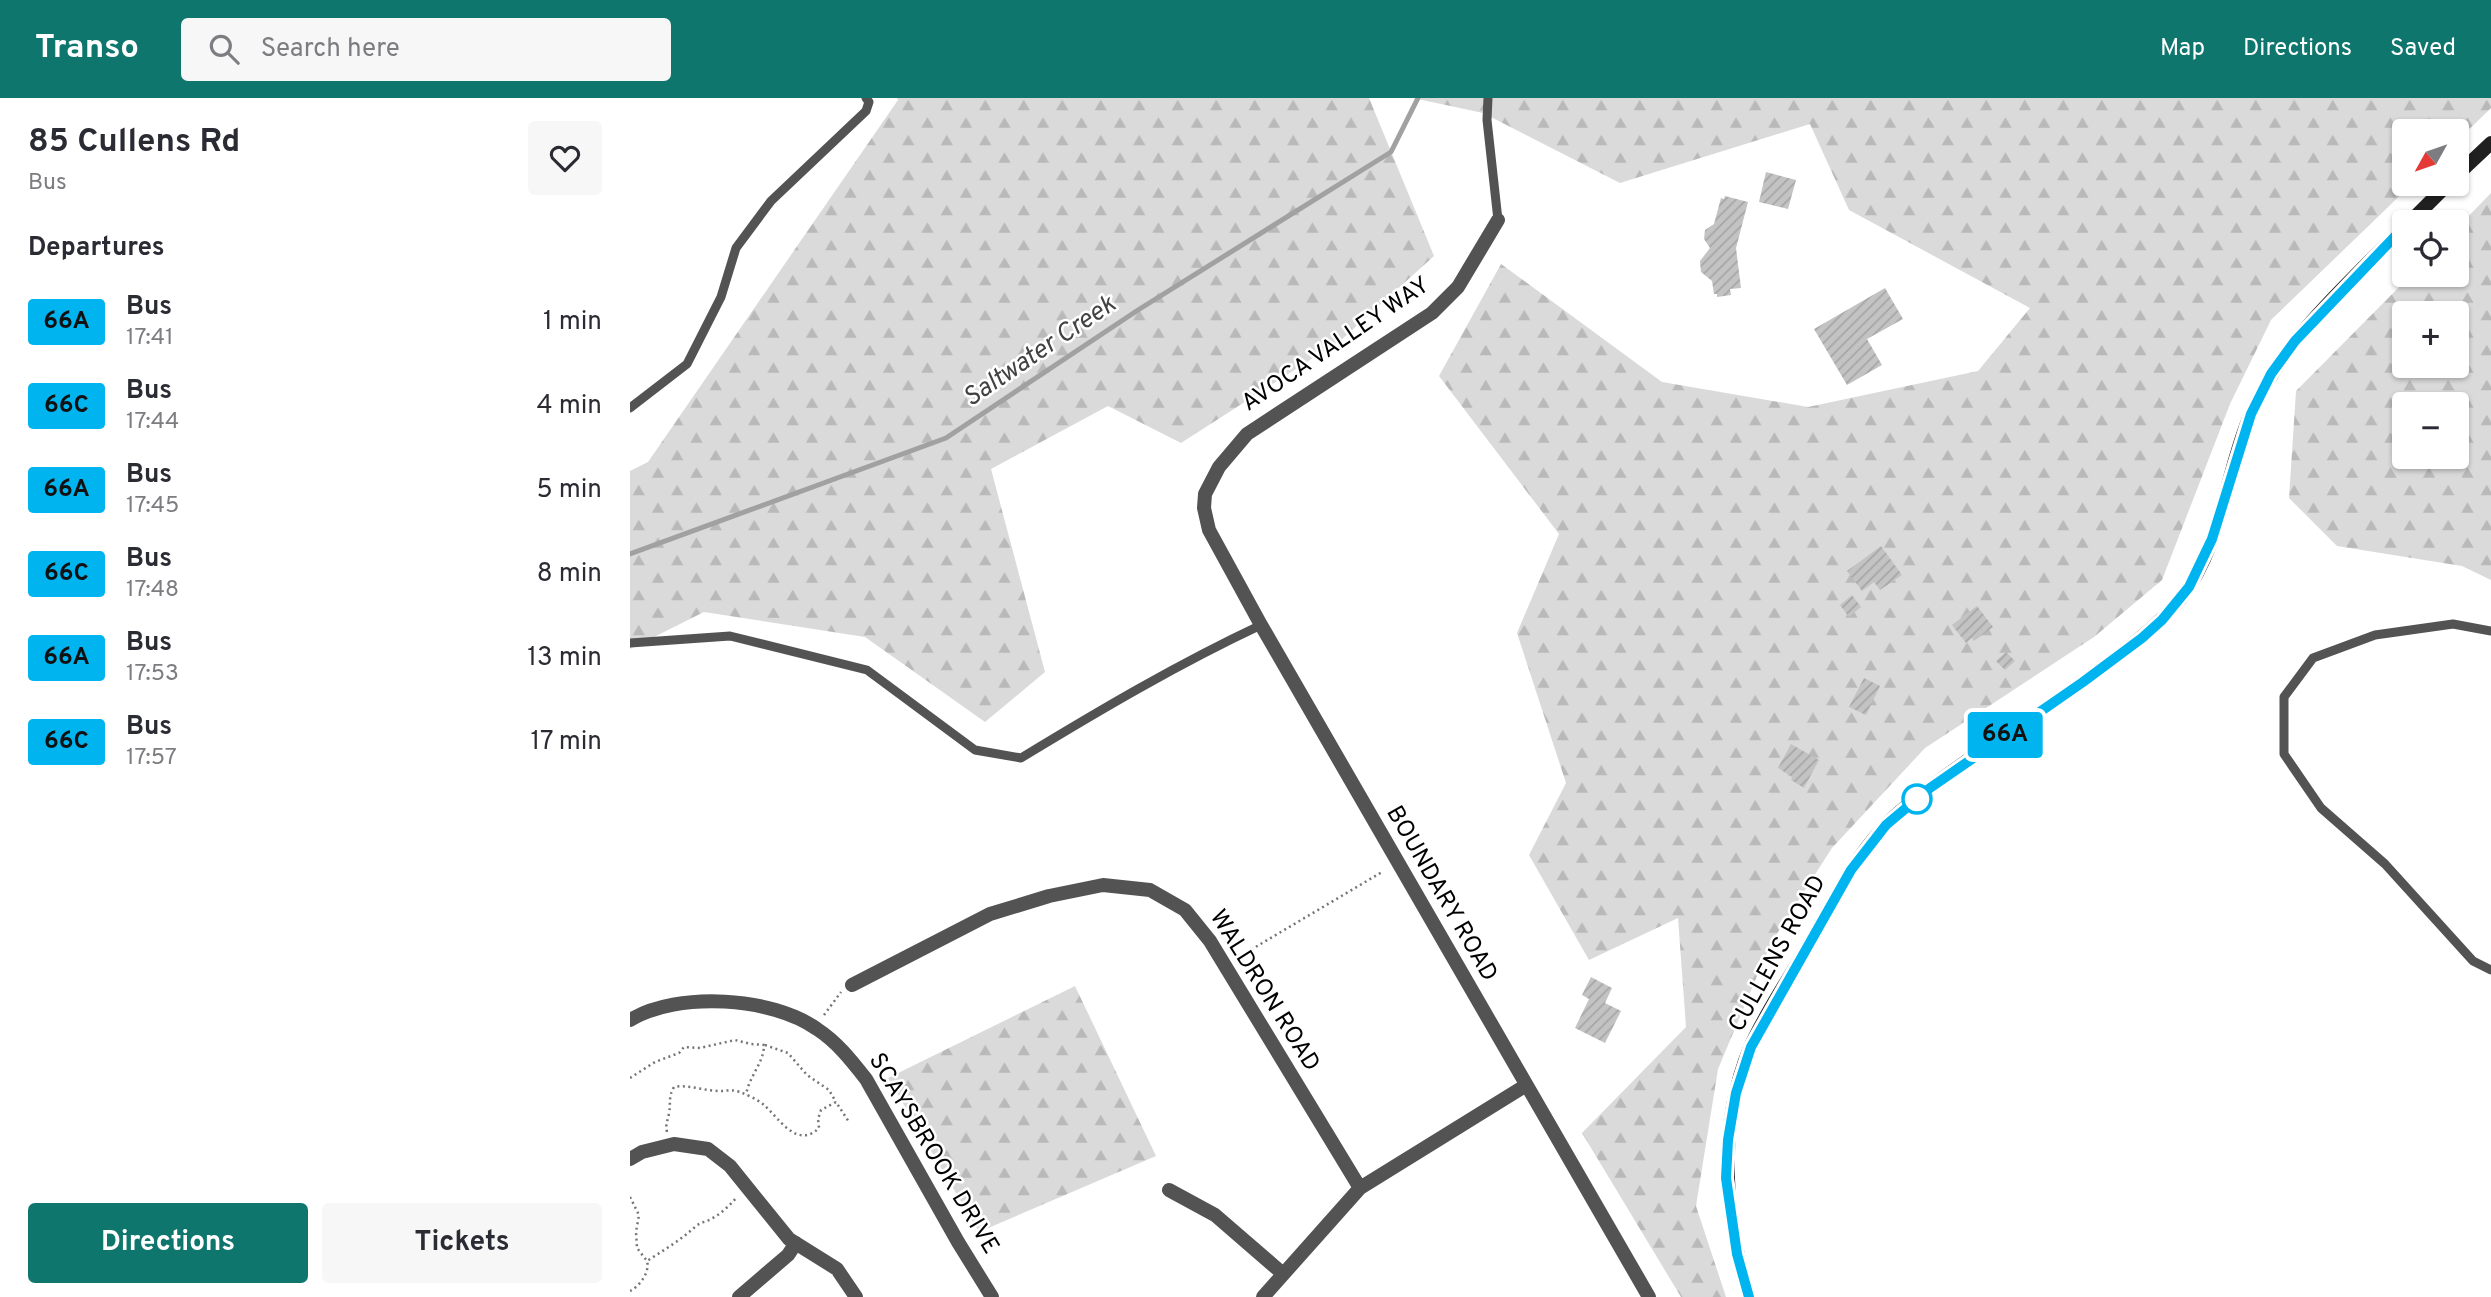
<!DOCTYPE html>
<html lang="en">
<head>
<meta charset="utf-8">
<style>
	body { margin:0; font-family:Overpass,sans-serif; background:#f7f7f7; color:#2b2b33; height:100vh; display:flex; flex-direction:column; font-size:26px; white-space:nowrap }
	* { box-sizing:border-box; margin:0 }
	p { font-size:23px; color:#7c7c81 }
	.icon { flex:none; width:38px; height:38px; fill:none; stroke:currentColor; stroke-width:2; stroke-linecap:round; stroke-linejoin:round }
	.map { position:relative; flex:1; overflow:hidden }
	.details { display:flex; flex-direction:column; background:#fff; width:630px }
	.details>* { flex:none }
	.badge { padding:0 14px; border-radius:5px; font-size:24px; line-height:46px }
	.needle { width:46px; rotate:230deg }
	.controls { position:absolute; left:1762px; top:21px; display:grid; gap:14px }
	.controls a { display:grid; place-items:center; width:77px; height:77px; border-radius:7px; background:#fff; box-shadow:0 2px 5px #0004; font-size:35px }
	.map>.badge { position:absolute; translate:-50% -50%; box-shadow:0 0 0 4px #fff }
	h2 { padding:0 28px; font-size:26px; line-height:63px }
	.round { display:grid; place-items:center; flex:none; width:74px; height:74px; border-radius:7px; background:#f7f7f7 }
	.overview { display:flex; align-items:center; justify-content:space-between; height:119px; padding:0 28px }
	h1 { font-size:33px; font-weight:700; line-height:52px }
	.primary-button { display:flex; gap:14px; margin-top:auto; padding:14px 28px }
	.primary-button a { flex:1; height:80px; border-radius:7px; background:#0f766e; color:#fff; font-size:28px; font-weight:700; line-height:80px; text-align:center }
	.primary-button a+a { background:#f7f7f7; color:#2b2b33 }
	ul { padding:0; list-style:none }
	li { display:flex; align-items:center; gap:21px; height:84px; padding:0 28px }
	li div { flex:1 }
	li b { display:block; font-size:26px }
	li em { font-style:normal }
	li .badge { min-width:77px; font-weight:700; text-align:center }
	header { display:flex; align-items:center; gap:42px; box-sizing:border-box; height:98px; padding:0 35px; background:#0f766e; color:#fff }
	header strong { font-size:33px }
	nav { display:flex; gap:38px; margin-inline-start:auto; font-size:24px }
	.search { width:490px; height:63px; background:#f7f7f7; display:flex; align-items:center; gap:18px; box-sizing:border-box; padding:0 24px; border-radius:7px; color:#7c7c81; font-size:26px }
	main { display:flex; flex:1; min-height:0 }
	.map>svg:first-child { display:block }
</style>
</head>
<body>
<header>
<strong>Transo</strong>
<div class="search"><svg class="icon" aria-label="search" viewBox="0 0 24 24"><circle cx="10" cy="10" r="6"/><path d="M15 15l6 6"/></svg>Search here</div>
<nav><a>Map</a><a>Directions</a><a>Saved</a></nav>
</header>
<main>
<section class="details">
<div class="overview"><div><h1>85 Cullens Rd</h1><p>Bus</p></div><a class="round"><svg class="icon" aria-label="heart" viewBox="0 0 24 24"><path d="M12 20l-8-8c-3-5 5-10 8-4 3-6 11-1 8 4z"/></svg></a></div>
<h2>Departures</h2>
<ul>
<li><span class="badge" style="background:#00b5ef;color:#111">66A</span><div><b>Bus</b><p>17:41</p></div><em>1 min</em></li>
<li><span class="badge" style="background:#00b5ef;color:#111">66C</span><div><b>Bus</b><p>17:44</p></div><em>4 min</em></li>
<li><span class="badge" style="background:#00b5ef;color:#111">66A</span><div><b>Bus</b><p>17:45</p></div><em>5 min</em></li>
<li><span class="badge" style="background:#00b5ef;color:#111">66C</span><div><b>Bus</b><p>17:48</p></div><em>8 min</em></li>
<li><span class="badge" style="background:#00b5ef;color:#111">66A</span><div><b>Bus</b><p>17:53</p></div><em>13 min</em></li>
<li><span class="badge" style="background:#00b5ef;color:#111">66C</span><div><b>Bus</b><p>17:57</p></div><em>17 min</em></li>
</ul>
<div class="primary-button"><a>Directions</a><a>Tickets</a></div>
</section>
<div class="map">
<svg width="1861" height="1199" viewBox="0 0 1861 1199">
	<defs>
		<pattern id="forest-firs" width="22" height="20" patternUnits="userSpaceOnUse" patternTransform="scale(1.75)"><rect width="22" height="20" fill="#dadada"/><path d="M5 1l3.5 6h-7zM16 11l3.5 6h-7z" fill="#b9b9b9"/></pattern>
		<pattern id="building-hatch" width="6" height="6" patternUnits="userSpaceOnUse" patternTransform="scale(1.75)"><rect width="6" height="6" fill="#c3c3c3"/><path d="M-1 1l2-2M0 6l6-6M5 7l2-2" fill="none" stroke="#a6a6a6"/></pattern>
	</defs>
	<rect width="100%" height="100%" fill="#fff"/>
	<path fill="url(#forest-firs)" fill-rule="evenodd" d="M 267,0 L 739,0 L 804,158 L 711,242 L 551,345 L 478,308 L 361,371 L 415,574 L 355,624 L 235,539 L 74,514 L 0,551 L 0,373 L 18,364 L 268,2 Z
		M 783,0 L 1861,0 L 1861,10 L 1827,43 L 1827,33 L 1774,33 L 1774,86 L 1782,86 L 1641,222 L 1600,306 L 1532,482 L 1464,539 L 1295,650 L 1202,750 L 1141,845 L 1088,971 L 1066,1108 L 1096,1199 L 1051,1199 L 952,1035 L 1056,929 L 1048,820 L 959,862 L 899,757 L 936,685 L 887,535 L 929,436 L 809,278 L 871,166 L 1032,284 L 1178,309 L 1348,273 L 1400,210 L 1219,112 L 1180,26 L 990,85 L 853,15 Z
		M 1861,95 L 1861,482 L 1832,468 L 1707,448 L 1659,400 L 1666,293 L 1781,177 L 1827,177 L 1827,130 ZM 1774,215 L 1827,215 L 1827,268 L 1774,268 ZM 1774,306 L 1827,306 L 1827,359 L 1774,359 Z
		M 445,888 L 526,1058 L 349,1134 L 258,980 Z"/>
	<g fill="none" stroke-linecap="round" stroke-linejoin="round">
		<path stroke="#a1a1a1" stroke-width="5" d="M 0,456 L 316,340 L 508,212 L 761,54 L 788,0"/>
	</g>
	<path fill="url(#building-hatch)" d="M 1136,74 L 1166,82 L 1158,111 L 1129,104 Z
		M 1095,98 L 1118,104 L 1106,150 L 1111,190 L 1100,191 L 1101,197 L 1087,199 L 1087,196 L 1084,196 L 1082,183 L 1071,174 L 1070,163 L 1080,150 L 1074,141 L 1075,132 L 1084,126 L 1091,100 L 1094,101 Z
		M 1255,190 L 1273,221 L 1237,241 L 1252,267 L 1217,287 L 1184,231 Z
		M 1251,448 L 1272,477 L 1250,492 L 1244,484 L 1232,493 L 1217,473 Z
		M 1222,497 L 1231,509 L 1219,519 L 1210,507 Z
		M 1347,508 L 1363,529 L 1344,543 L 1342,540 L 1336,545 L 1322,527 Z
		M 1376,554 L 1385,563 L 1375,572 L 1366,563 Z
		M 1234,580 L 1250,588 L 1236,617 L 1219,609 Z
		M 1161,646 L 1189,662 L 1174,690 L 1161,682 L 1162,679 L 1148,670 Z
		M 961,879 L 982,890 L 975,905 L 991,913 L 975,945 L 945,930 L 959,901 L 952,897 Z"/>
	<g fill="none" stroke-linecap="round" stroke-linejoin="round">
		<path stroke="#757575" stroke-width="2.5" stroke-dasharray="2 3.5" stroke-linecap="butt" d="M 607,860 L 752,774
			M 194,917 L 211,894
			M 135,947 L 158,955 L 177,977 L 199,992 L 206,1004
			M 0,980 L 25,964 L 49,955 L 54,949 L 70,950 L 105,942 L 121,946 L 134,947 C 134,965 119,978 116,997
			M 37,1034 C 35,1025 38,1023 39,1015 C 41,1005 38,999 44,989 C 59,986 77,994 94,993 C 99,992 104,992 110,994 C 118,997 128,1002 134,1007 C 148,1019 167,1052 189,1030 L 188,1021 L 191,1012 L 206,1004 L 219,1024
			M 0,1099 L 9,1117 L 6,1134 L 7,1150 L 17,1163 C 34,1152 51,1142 66,1128 C 71,1124 76,1124 81,1121 C 91,1116 100,1107 107,1099
			M 0,1193 C 10,1188 20,1174 17,1163"/>
		<path stroke="#535353" stroke-width="9" d="M 858,0 L 857,22 L 868,122
			M 0,310 L 57,266 L 91,199 L 106,150 L 141,103 L 236,13 L 239,4 L 236,0
			M 1861,533 L 1823,526 L 1745,537 L 1683,560 L 1654,599 L 1654,656 L 1691,710 L 1755,766 L 1843,863 L 1861,872
			M 0,545 L 100,538 L 237,572 L 345,652 L 391,660 C 470,612 548,566 631,527"/>
		<path stroke="#535353" stroke-width="14" d="M 868,122 L 828,189 L 802,215 L 617,336 L 589,369 L 575,396 L 574,410 L 579,432 L 631,527 L 1019,1199
			M 222,887 L 360,816 L 419,798 L 473,787 L 520,792 L 555,812 L 580,843 L 730,1090
			M 0,1061 L 12,1054 L 44,1046 L 78,1051 L 100,1068 L 159,1141 L 207,1171 L 226,1199
			M 539,1092 L 585,1117 L 652,1175
			M 109,1199 L 158,1157 L 166,1145
			M 633,1199 L 730,1090 L 895,988"/>
		<path stroke="#535353" stroke-width="14" d="M 0,922 C 48,893 142,899 187,931 C 207,944 221,962 236,981 L 328,1144 L 362,1199"/>
		<path stroke="#202020" stroke-width="14" d="M 1827,77 L 1861,45
			M 1780,124 L 1818,86
			M 1119,1199 C 1094,1117 1087,1031 1120,950 C 1134,917 1161,878 1179,846 C 1202,805 1223,762 1255,728 C 1268,714 1286,701 1301,689 C 1356,647 1416,612 1471,570 C 1500,549 1528,528 1551,500 C 1593,446 1595,374 1622,313 C 1655,240 1719,185 1774,129"/>
	</g>
	<g fill="none" stroke-linecap="round" stroke-linejoin="round">
		<defs>
			<path id="line" d="M 1119,1199 L 1107,1156 L 1096,1080 L 1098,1042 L 1106,995 L 1121,949 L 1221,772 L 1256,727 L 1300,690 L 1453,584 L 1512,540 L 1532,522 L 1559,489 L 1582,441 L 1621,316 L 1641,276 L 1665,243 L 1774,129"/>
		</defs>
		<use href="#line" stroke="#fff" stroke-width="16"/>
		<use href="#line" stroke="#00b5ef" stroke-width="10"/>
	</g>
	<circle fill="#fff" stroke="#00b5ef" stroke-width="3.5" cx="1287" cy="701" r="14"/>
	<g text-anchor="middle" dominant-baseline="central" stroke-width="5" stroke-linejoin="round" paint-order="stroke">
		<g font-size="24" fill="#000" stroke="#fff">
			<text transform="translate(706 247) rotate(-34)">AVOCA VALLEY WAY</text>
			<text transform="translate(811 796) rotate(60)">BOUNDARY ROAD</text>
			<text transform="translate(1148 856) rotate(-61)">CULLENS ROAD</text>
			<text transform="translate(634 893) rotate(58)">WALDRON ROAD</text>
			<text transform="translate(303 1056) rotate(59)">SCAYSBROOK DRIVE</text>
		</g>
		<g font-size="26" font-style="italic" fill="#424242" stroke="#fff">
			<text transform="translate(410 254) rotate(-34)">Saltwater Creek</text>
		</g>
	</g>
</svg>
<div class="controls">
<a><svg class="needle" viewBox="-14 -14 28 28"><path d="M0-13l5 13h-10z" fill="#e53935"/><path d="M0 13l5-13h-10z" fill="#7c7c81"/></svg></a>
<a><svg class="icon" aria-label="locate" viewBox="0 0 24 24"><circle cx="12" cy="12" r="6"/><path d="M12 2v4M12 18v4M2 12h4M18 12h4"/></svg></a>
<a>+</a>
<a>−</a>
</div>
<b class="badge" style="left:1375px;top:637px;background:#00b5ef;color:#111">66A</b>
</div>
</main>
</body>
</html>
